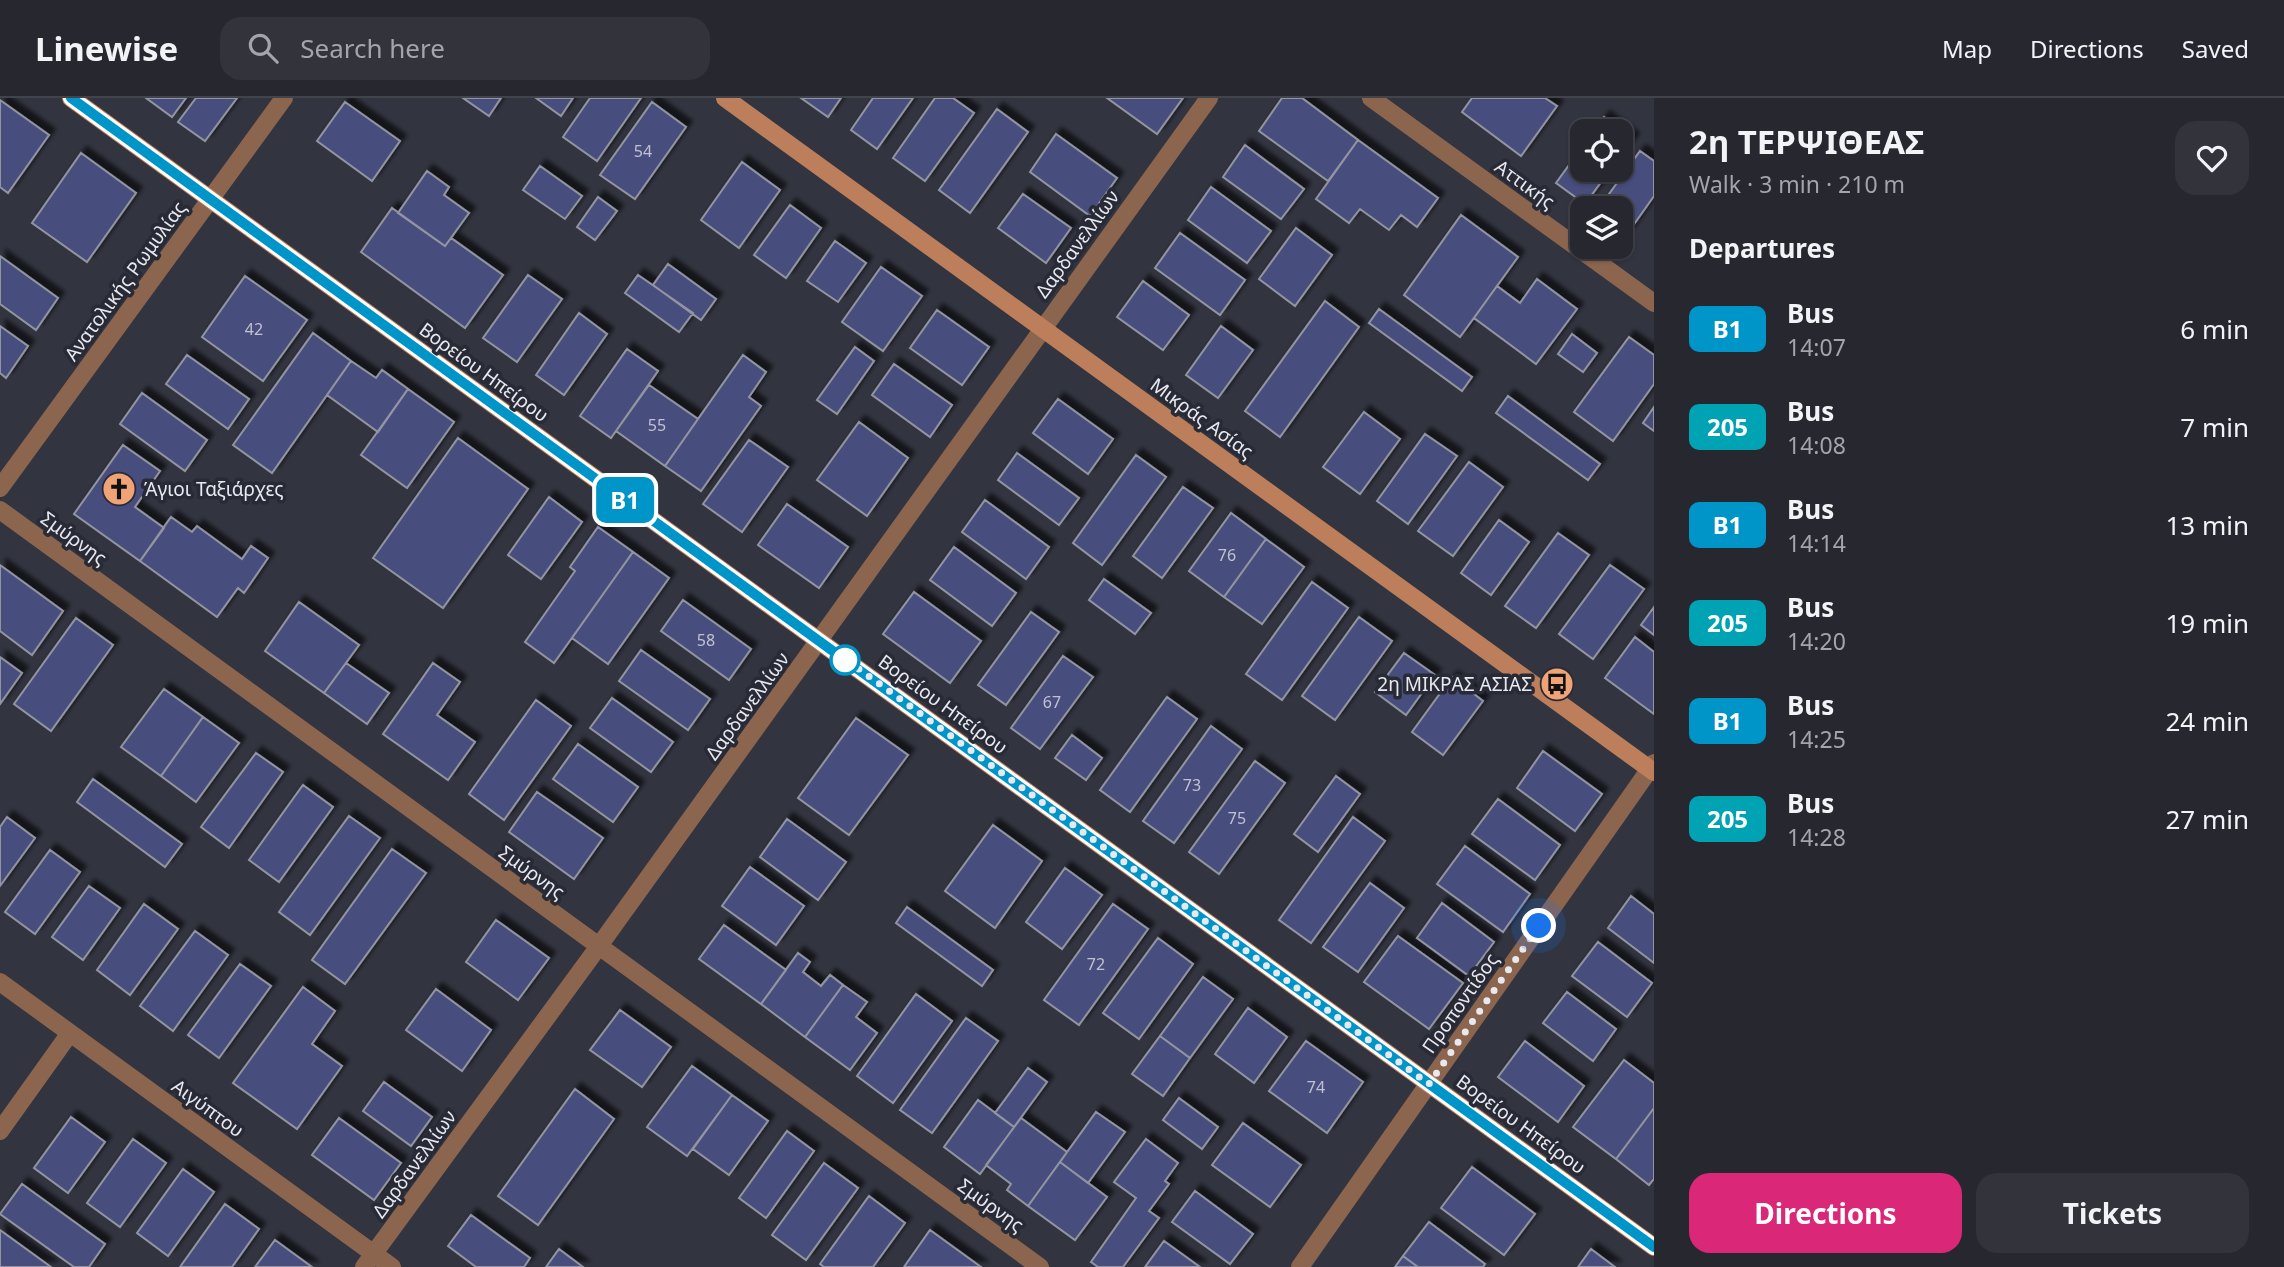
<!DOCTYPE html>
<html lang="en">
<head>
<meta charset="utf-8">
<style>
	body { margin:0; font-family:"Noto Sans",sans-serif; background:#32333b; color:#f1f3f6; height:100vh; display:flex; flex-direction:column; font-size:26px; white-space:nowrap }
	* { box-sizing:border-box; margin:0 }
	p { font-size:23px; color:#a4a5aa }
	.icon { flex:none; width:38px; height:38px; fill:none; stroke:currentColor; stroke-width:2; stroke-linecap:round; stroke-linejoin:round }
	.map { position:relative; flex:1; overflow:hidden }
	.panel { display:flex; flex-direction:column; background:#26272f; width:630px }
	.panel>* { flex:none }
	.badge { padding:0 14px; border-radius:10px; font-size:24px; line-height:46px }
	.controls { position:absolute; left:1570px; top:21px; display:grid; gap:14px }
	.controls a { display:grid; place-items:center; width:63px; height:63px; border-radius:14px; background:#26272f; box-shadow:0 2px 5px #0004,0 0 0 2px #42444b; font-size:35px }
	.you { position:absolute; width:35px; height:35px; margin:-18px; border:5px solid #fff; border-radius:50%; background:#1a73e8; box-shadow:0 0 0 10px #1a73e833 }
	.map>.badge { position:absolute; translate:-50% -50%; box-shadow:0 0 0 4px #fff }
	h2 { padding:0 35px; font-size:26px; line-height:63px }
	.round { display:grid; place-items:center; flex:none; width:74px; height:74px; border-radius:21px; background:#32333b }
	.summary { display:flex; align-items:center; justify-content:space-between; height:119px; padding:0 35px }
	h1 { font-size:33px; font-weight:700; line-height:52px }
	.action { display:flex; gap:14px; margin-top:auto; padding:14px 35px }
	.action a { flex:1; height:80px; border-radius:21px; background:#db2777; color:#fff; font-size:28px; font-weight:700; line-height:80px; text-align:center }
	.action a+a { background:#32333b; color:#f1f3f6 }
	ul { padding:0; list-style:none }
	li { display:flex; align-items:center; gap:21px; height:98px; padding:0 35px }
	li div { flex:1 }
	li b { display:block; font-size:26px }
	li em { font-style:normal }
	li .badge { min-width:77px; font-weight:700; text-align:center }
	header { display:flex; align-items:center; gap:42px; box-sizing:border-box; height:98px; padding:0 35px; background:#26272f; border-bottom:2px solid #42444b }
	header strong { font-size:33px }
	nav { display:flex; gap:38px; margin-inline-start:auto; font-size:24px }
	.search { width:490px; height:63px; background:#32333b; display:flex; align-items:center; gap:18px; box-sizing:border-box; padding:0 24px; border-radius:21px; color:#a4a5aa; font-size:26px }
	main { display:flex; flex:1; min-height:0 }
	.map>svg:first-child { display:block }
</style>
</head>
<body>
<header>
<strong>Linewise</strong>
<div class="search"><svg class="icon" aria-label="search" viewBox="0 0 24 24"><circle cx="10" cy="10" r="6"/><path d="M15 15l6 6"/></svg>Search here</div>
<nav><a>Map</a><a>Directions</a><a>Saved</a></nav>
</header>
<main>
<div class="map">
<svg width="1654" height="1169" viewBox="0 0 1654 1169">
	<defs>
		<filter id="shadow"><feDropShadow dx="6" dy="-6" stdDeviation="2" flood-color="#0009"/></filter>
	</defs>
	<rect width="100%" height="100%" fill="#32343f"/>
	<path fill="#474e7b" stroke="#9295a1" stroke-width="2" filter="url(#shadow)" d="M 146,0 L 186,0 L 172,19 Z
		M 196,0 L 237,0 L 205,43 L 178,24 Z
		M 463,0 L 501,0 L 489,18 Z
		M 536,0 L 573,0 L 561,18 Z
		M 590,0 L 641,0 L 597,63 L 563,39 Z
		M 801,0 L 841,0 L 828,19 Z
		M 873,0 L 913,0 L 877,51 L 851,32 Z
		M 935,0 L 953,0 L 974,15 L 925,83 L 893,60 Z
		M 1107,0 L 1183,0 L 1157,36 Z
		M 1282,0 L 1302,0 L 1358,42 L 1328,83 L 1259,33 Z
		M 1472,0 L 1545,0 L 1557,8 L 1521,58 L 1462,14 Z
		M 0,2 L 49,37 L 8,95 L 0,89 Z
		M 345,4 L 400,43 L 372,83 L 317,43 Z
		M 652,4 L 686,29 L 635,101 L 600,77 Z
		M 997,11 L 1028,34 L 970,115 L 939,92 Z
		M 1604,19 L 1633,41 L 1620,58 L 1620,33 L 1593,33 Z
		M 1056,36 L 1117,80 L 1090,118 L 1030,74 Z
		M 1358,42 L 1438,100 L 1417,129 L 1401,117 L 1389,132 L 1360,111 L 1349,125 L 1316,101 Z
		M 1245,47 L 1304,91 L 1281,121 L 1223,79 Z
		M 1582,49 L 1582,72 L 1610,72 L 1585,106 L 1556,85 Z
		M 1640,53 L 1654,63 L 1654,98 L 1623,142 L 1620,140 L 1620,110 L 1599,110 Z
		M 81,55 L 136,95 L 87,164 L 32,125 Z
		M 742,64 L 780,92 L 739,150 L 701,122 Z
		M 540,68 L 582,98 L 565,121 L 523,92 Z
		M 427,73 L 449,89 L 444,97 L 469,115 L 445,148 L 398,115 Z
		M 1211,89 L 1271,133 L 1247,165 L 1188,122 Z
		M 1023,96 L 1071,130 L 1046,165 L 998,130 Z
		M 598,99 L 617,113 L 595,142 L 577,129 Z
		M 790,107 L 821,130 L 786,180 L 754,157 Z
		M 392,110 L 445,148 L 451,140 L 503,177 L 465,230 L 361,154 Z
		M 1461,117 L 1518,159 L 1460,239 L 1404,197 Z
		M 1296,130 L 1332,157 L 1295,208 L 1259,181 Z
		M 1180,135 L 1245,182 L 1220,217 L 1155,170 Z
		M 835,143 L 866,165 L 838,204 L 807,183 Z
		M 0,158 L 58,200 L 36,232 L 0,206 Z
		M 668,166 L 716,201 L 701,222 L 653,187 Z
		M 881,169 L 922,198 L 883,253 L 842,224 Z
		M 528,177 L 562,201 L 517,264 L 483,240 Z
		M 638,177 L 693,215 L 679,234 L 625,195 Z
		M 245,178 L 307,222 L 263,283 L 202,239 Z
		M 1537,181 L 1577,211 L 1536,266 L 1474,220 L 1497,188 L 1520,205 Z
		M 1143,183 L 1189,217 L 1163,252 L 1117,219 Z
		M 1325,203 L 1359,229 L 1280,339 L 1245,313 Z
		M 1379,211 L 1472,279 L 1462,293 L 1369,225 Z
		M 937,212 L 989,249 L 962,287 L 910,250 Z
		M 579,215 L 607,236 L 564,297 L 536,277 Z
		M 0,228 L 28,248 L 6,280 L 0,275 Z
		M 1221,228 L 1253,252 L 1218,300 L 1186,277 Z
		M 313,235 L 351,263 L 272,375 L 233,347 Z
		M 1572,236 L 1597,255 L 1583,274 L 1558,256 Z
		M 1629,239 L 1654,257 L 1654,286 L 1613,343 L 1574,314 Z
		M 855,249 L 874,263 L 837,316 L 817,302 Z
		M 627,251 L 658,273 L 611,340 L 580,318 Z
		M 187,257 L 249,301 L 228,331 L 166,286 Z
		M 743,257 L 766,274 L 749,299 L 761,308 L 701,393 L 665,368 Z
		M 351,263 L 376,280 L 382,272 L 408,291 L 378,334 L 327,297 Z
		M 894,266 L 952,307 L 930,339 L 872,297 Z
		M 649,287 L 698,321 L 665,368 L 616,333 Z
		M 408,291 L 454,324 L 407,390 L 361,357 Z
		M 142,295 L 207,342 L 185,373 L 120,326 Z
		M 1508,298 L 1600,366 L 1588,382 L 1496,315 Z
		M 1058,301 L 1113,341 L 1088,376 L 1033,335 Z
		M 1654,309 L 1654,333 L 1643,325 Z
		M 1364,314 L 1400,341 L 1360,396 L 1323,369 Z
		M 859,324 L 908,360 L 867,418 L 817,382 Z
		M 1425,336 L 1457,358 L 1408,426 L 1377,403 Z
		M 458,340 L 528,391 L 443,510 L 373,460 Z
		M 749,342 L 788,369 L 742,434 L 703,406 Z
		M 123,347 L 160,373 L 135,409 L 164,430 L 140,463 L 74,416 Z
		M 1017,355 L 1079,400 L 1059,427 L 998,382 Z
		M 1136,357 L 1166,379 L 1102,467 L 1073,445 Z
		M 1469,364 L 1503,389 L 1453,458 L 1418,433 Z
		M 1183,389 L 1213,410 L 1162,480 L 1133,458 Z
		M 549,399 L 582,424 L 541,481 L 508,457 Z
		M 985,402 L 1049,449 L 1026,481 L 962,434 Z
		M 787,406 L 848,449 L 819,490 L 758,447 Z
		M 1231,415 L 1266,441 L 1224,499 L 1189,473 Z
		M 171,419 L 192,434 L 197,428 L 242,461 L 251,448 L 268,460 L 244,495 L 238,490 L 217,519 L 140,463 Z
		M 1499,422 L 1529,444 L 1491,497 L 1461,475 Z
		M 598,429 L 633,454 L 554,565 L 525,544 L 575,473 L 570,469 Z
		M 1558,435 L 1589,457 L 1536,530 L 1505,508 Z
		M 1266,441 L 1304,469 L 1262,526 L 1224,499 Z
		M 954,449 L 1016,495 L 992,528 L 930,482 Z
		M 633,454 L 669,480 L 608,566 L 572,540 Z
		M 0,467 L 63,513 L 32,557 L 0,533 Z
		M 1610,467 L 1644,491 L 1593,561 L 1559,536 Z
		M 1104,481 L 1151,515 L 1135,536 L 1089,502 Z
		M 1312,484 L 1348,510 L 1282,602 L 1246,576 Z
		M 914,494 L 981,543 L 950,585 L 883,536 Z
		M 683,502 L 751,551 L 729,582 L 661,533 Z
		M 299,504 L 359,547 L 324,595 L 265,553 Z
		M 1654,509 L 1654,537 L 1641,527 Z
		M 1031,514 L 1059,534 L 1006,607 L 978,587 Z
		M 1359,519 L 1392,543 L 1335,622 L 1302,598 Z
		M 76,520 L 113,547 L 51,633 L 14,606 Z
		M 1635,539 L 1654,554 L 1654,616 L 1605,580 Z
		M 641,552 L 710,601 L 688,632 L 619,583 Z
		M 1404,555 L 1435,577 L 1406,617 L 1375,594 Z
		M 1063,558 L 1093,579 L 1040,651 L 1011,630 Z
		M 0,559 L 22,575 L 0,606 Z
		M 346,565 L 389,595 L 367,626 L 324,595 Z
		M 433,565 L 460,584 L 437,617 L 475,644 L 448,682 L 383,636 Z
		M 1452,579 L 1483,603 L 1443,657 L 1412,634 Z
		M 164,591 L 203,619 L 161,678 L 121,649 Z
		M 1167,599 L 1197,621 L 1130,714 L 1100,692 Z
		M 612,600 L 673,644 L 651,674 L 590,630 Z
		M 536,602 L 571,628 L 504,722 L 469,696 Z
		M 203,619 L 239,645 L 196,704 L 161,678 Z
		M 856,620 L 908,657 L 849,737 L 798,700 Z
		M 1211,628 L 1242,651 L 1174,745 L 1143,723 Z
		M 1072,637 L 1102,660 L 1086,682 L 1055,660 Z
		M 578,646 L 638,689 L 613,724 L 553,681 Z
		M 1543,653 L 1602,696 L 1575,733 L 1517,690 Z
		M 256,655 L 283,674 L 229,750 L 201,729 Z
		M 1255,663 L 1285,685 L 1219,776 L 1189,754 Z
		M 1336,678 L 1360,696 L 1318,754 L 1294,736 Z
		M 93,681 L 182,746 L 165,769 L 77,704 Z
		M 303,687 L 333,709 L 279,784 L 249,762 Z
		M 537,694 L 603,740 L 574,781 L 509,734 Z
		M 1498,701 L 1560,747 L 1535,782 L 1472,736 Z
		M 349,718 L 380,740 L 310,837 L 279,814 Z
		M 7,719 L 35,740 L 0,788 L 0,729 Z
		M 1353,719 L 1385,743 L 1311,845 L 1279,822 Z
		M 787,721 L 846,764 L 818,802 L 760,759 Z
		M 993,727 L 1042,763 L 995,830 L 945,793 Z
		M 1465,748 L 1530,796 L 1503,834 L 1437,786 Z
		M 392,751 L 426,775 L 345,886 L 312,862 Z
		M 50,752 L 80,774 L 35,836 L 5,814 Z
		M 750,769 L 804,808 L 776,847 L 722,808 Z
		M 1065,770 L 1102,797 L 1062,851 L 1026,824 Z
		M 1370,785 L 1404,810 L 1358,874 L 1323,849 Z
		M 89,788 L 120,810 L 83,862 L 52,839 Z
		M 1631,798 L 1654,816 L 1654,865 L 1608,830 Z
		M 1442,805 L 1494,844 L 1469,878 L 1417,840 Z
		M 144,806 L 178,831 L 130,897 L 97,872 Z
		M 1113,806 L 1148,831 L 1079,927 L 1044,902 Z
		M 907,809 L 993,872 L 982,888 L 896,825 Z
		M 496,822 L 549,860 L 518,902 L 466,864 Z
		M 724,827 L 786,872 L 761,906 L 699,861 Z
		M 195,833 L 228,857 L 173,933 L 140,908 Z
		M 1398,838 L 1463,885 L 1429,931 L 1364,884 Z
		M 1158,840 L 1193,866 L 1139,941 L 1103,915 Z
		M 1598,844 L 1652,885 L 1627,919 L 1572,878 Z
		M 798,855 L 810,864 L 803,874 L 821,888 L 830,877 L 843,887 L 805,939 L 761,906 Z
		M 240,866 L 271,888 L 219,960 L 188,937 Z
		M 1203,879 L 1233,901 L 1190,960 L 1160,938 Z
		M 843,887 L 867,904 L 856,919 L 877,935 L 850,972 L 805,939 Z
		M 303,889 L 335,913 L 312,946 L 342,968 L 297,1031 L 233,985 Z
		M 436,891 L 491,932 L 462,973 L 406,932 Z
		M 1567,894 L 1616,931 L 1593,963 L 1543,925 Z
		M 916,896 L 952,923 L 893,1005 L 857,978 Z
		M 1248,910 L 1287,939 L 1254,985 L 1215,956 Z
		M 620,912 L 671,949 L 642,989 L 590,952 Z
		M 966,920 L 998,943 L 932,1035 L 900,1012 Z
		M 1160,938 L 1190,960 L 1163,998 L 1132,976 Z
		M 1306,943 L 1363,984 L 1327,1035 L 1269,993 Z
		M 1525,943 L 1584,988 L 1558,1024 L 1498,979 Z
		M 1624,962 L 1654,985 L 1654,1010 L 1616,1061 L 1573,1029 Z
		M 692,968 L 732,997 L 687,1058 L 647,1029 Z
		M 1028,970 L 1047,984 L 1014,1029 L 995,1015 Z
		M 384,984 L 432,1019 L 411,1048 L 363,1013 Z
		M 575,991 L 614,1021 L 538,1127 L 498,1098 Z
		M 732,997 L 768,1023 L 729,1077 L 693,1051 Z
		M 1179,1000 L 1218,1029 L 1202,1051 L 1163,1022 Z
		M 978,1002 L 1014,1029 L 980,1076 L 944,1049 Z
		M 1654,1010 L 1654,1081 L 1649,1087 L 1616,1061 Z
		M 1096,1014 L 1125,1034 L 1088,1085 L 1060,1064 Z
		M 71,1019 L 105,1044 L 68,1095 L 34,1070 Z
		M 339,1020 L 401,1065 L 374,1102 L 312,1057 Z
		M 1021,1020 L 1067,1054 L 1028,1108 L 1007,1092 L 1011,1086 L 986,1067 Z
		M 1243,1025 L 1301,1067 L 1270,1109 L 1212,1067 Z
		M 787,1033 L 814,1053 L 766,1120 L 739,1100 Z
		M 133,1041 L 166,1065 L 120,1129 L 87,1105 Z
		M 1146,1041 L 1178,1065 L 1165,1083 L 1169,1086 L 1149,1113 L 1159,1120 L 1123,1169 L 1098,1169 L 1091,1164 L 1136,1100 L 1114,1084 Z
		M 1060,1064 L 1107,1099 L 1075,1142 L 1028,1108 Z
		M 824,1065 L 858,1090 L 806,1162 L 772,1137 Z
		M 1472,1069 L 1535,1116 L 1504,1157 L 1441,1110 Z
		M 183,1071 L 214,1094 L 168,1158 L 137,1135 Z
		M 22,1086 L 105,1146 L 89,1169 L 74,1169 L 0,1116 Z
		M 1195,1093 L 1253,1136 L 1230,1166 L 1172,1124 Z
		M 869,1098 L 905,1125 L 873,1169 L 824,1169 L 820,1166 Z
		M 225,1106 L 259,1131 L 232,1169 L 180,1169 Z
		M 471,1117 L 530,1160 L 524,1169 L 476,1169 L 448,1148 Z
		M 1429,1124 L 1485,1166 L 1483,1169 L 1418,1169 L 1403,1158 Z
		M 0,1132 L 51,1169 L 0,1169 Z
		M 930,1132 L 981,1169 L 904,1169 Z
		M 275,1142 L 312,1169 L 255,1169 Z
		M 1164,1143 L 1200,1169 L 1145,1169 Z
		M 559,1151 L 583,1169 L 546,1169 Z
		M 1591,1151 L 1615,1169 L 1578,1169 Z
		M 1403,1158 L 1418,1169 L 1395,1169 Z"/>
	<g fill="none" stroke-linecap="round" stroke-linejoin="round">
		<path stroke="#8c654f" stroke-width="18" d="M 1371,0 L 1654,205
			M 0,390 L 284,0
			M 0,412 L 1040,1169
			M 0,884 L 392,1169
			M 0,1033 L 70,935
			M 364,1169 L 599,848 L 1209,0
			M 1300,1169 L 1654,665"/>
		<path stroke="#bc7e5b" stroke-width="18" d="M 71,0 L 1654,1149
			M 725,0 L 1654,674"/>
	</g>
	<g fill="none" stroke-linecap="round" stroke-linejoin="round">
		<defs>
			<path id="line" d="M 71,0 L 1654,1149"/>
		</defs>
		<use href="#line" stroke="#fff" stroke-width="16"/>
		<use href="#line" stroke="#0095c8" stroke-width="10"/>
		<path stroke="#e8e9f0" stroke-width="7" stroke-dasharray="0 12.6" d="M 845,562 L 837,555 L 1429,986 L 1539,828"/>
	</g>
	<defs>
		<symbol id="church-disc" viewBox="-11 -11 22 22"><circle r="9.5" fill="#efa377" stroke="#282a35"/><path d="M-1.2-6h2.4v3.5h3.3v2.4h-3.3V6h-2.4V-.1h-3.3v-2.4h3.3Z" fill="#111"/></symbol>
		<symbol id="bus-disc" viewBox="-11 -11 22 22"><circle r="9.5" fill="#efa377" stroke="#282a35"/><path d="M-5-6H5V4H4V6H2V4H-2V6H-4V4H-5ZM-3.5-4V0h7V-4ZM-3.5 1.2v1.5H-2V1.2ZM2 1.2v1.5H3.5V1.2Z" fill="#111"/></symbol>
	</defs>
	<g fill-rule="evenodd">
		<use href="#church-disc" x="100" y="372" width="38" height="38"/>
		<use href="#bus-disc" x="1538" y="567" width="38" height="38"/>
	</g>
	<circle fill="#fff" stroke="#0095c8" stroke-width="3.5" cx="845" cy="562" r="14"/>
	<g text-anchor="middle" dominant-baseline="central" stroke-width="7" stroke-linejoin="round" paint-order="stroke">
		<g font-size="16" fill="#c0c2d3">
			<text x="643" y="53">54</text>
			<text x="254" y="231">42</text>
			<text x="657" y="327">55</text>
			<text x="1227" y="457">76</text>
			<text x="706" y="542">58</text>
			<text x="1052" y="604">67</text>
			<text x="1192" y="687">73</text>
			<text x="1237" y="720">75</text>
			<text x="1096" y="866">72</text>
			<text x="1316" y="989">74</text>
		</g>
		<g font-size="19" fill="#e8e9f0" stroke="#282a35">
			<text transform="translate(1525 86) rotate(36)">Αττικής</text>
			<text transform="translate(1077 146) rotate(-54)">Δαρδανελλίων</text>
			<text transform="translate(125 183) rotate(-54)">Ανατολικής Ρωμυλίας</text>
			<text transform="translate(484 274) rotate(36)">Βορείου Ηπείρου</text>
			<text transform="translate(1202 320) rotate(36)">Μικράς Ασίας</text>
			<text transform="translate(74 440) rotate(36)">Σμύρνης</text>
			<text transform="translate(943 606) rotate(36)">Βορείου Ηπείρου</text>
			<text transform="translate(747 608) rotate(-54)">Δαρδανελλίων</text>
			<text transform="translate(532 774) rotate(36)">Σμύρνης</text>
			<text transform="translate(1460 905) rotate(-55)">Προποντίδος</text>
			<text transform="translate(208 1010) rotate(36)">Αιγύπτου</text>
			<text transform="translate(1521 1026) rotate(36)">Βορείου Ηπείρου</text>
			<text transform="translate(414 1066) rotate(-54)">Δαρδανελλίων</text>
			<text transform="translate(991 1107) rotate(36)">Σμύρνης</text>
		</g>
		<g font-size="19" fill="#e8e9f0" stroke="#282a35" text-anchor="start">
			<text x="144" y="391">Άγιοι Ταξιάρχες</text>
			<text x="1532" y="586" text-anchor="end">2η ΜΙΚΡΑΣ ΑΣΙΑΣ</text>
		</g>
	</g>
</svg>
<div class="controls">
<a><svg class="icon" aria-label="locate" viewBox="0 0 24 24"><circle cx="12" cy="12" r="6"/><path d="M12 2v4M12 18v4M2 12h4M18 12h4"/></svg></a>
<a><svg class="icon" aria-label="layers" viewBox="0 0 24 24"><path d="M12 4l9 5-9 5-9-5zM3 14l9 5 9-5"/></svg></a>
</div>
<div class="you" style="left:1539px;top:828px"></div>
<b class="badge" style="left:625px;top:402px;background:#0095c8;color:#fff">Β1</b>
</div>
<section class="panel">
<div class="summary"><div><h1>2η ΤΕΡΨΙΘΕΑΣ</h1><p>Walk · 3 min · 210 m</p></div><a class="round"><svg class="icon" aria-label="heart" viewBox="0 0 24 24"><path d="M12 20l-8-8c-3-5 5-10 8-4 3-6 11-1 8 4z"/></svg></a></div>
<h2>Departures</h2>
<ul>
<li><span class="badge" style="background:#0095c8;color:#fff">Β1</span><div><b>Bus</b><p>14:07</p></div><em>6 min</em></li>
<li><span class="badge" style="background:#00a3b4;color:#fff">205</span><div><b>Bus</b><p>14:08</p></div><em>7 min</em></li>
<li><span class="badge" style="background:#0095c8;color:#fff">Β1</span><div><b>Bus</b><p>14:14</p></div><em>13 min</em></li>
<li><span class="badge" style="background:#00a3b4;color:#fff">205</span><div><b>Bus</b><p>14:20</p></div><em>19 min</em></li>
<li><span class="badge" style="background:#0095c8;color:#fff">Β1</span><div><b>Bus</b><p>14:25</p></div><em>24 min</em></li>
<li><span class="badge" style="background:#00a3b4;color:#fff">205</span><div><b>Bus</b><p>14:28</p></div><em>27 min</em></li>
</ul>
<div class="action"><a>Directions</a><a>Tickets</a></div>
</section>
</main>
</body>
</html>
